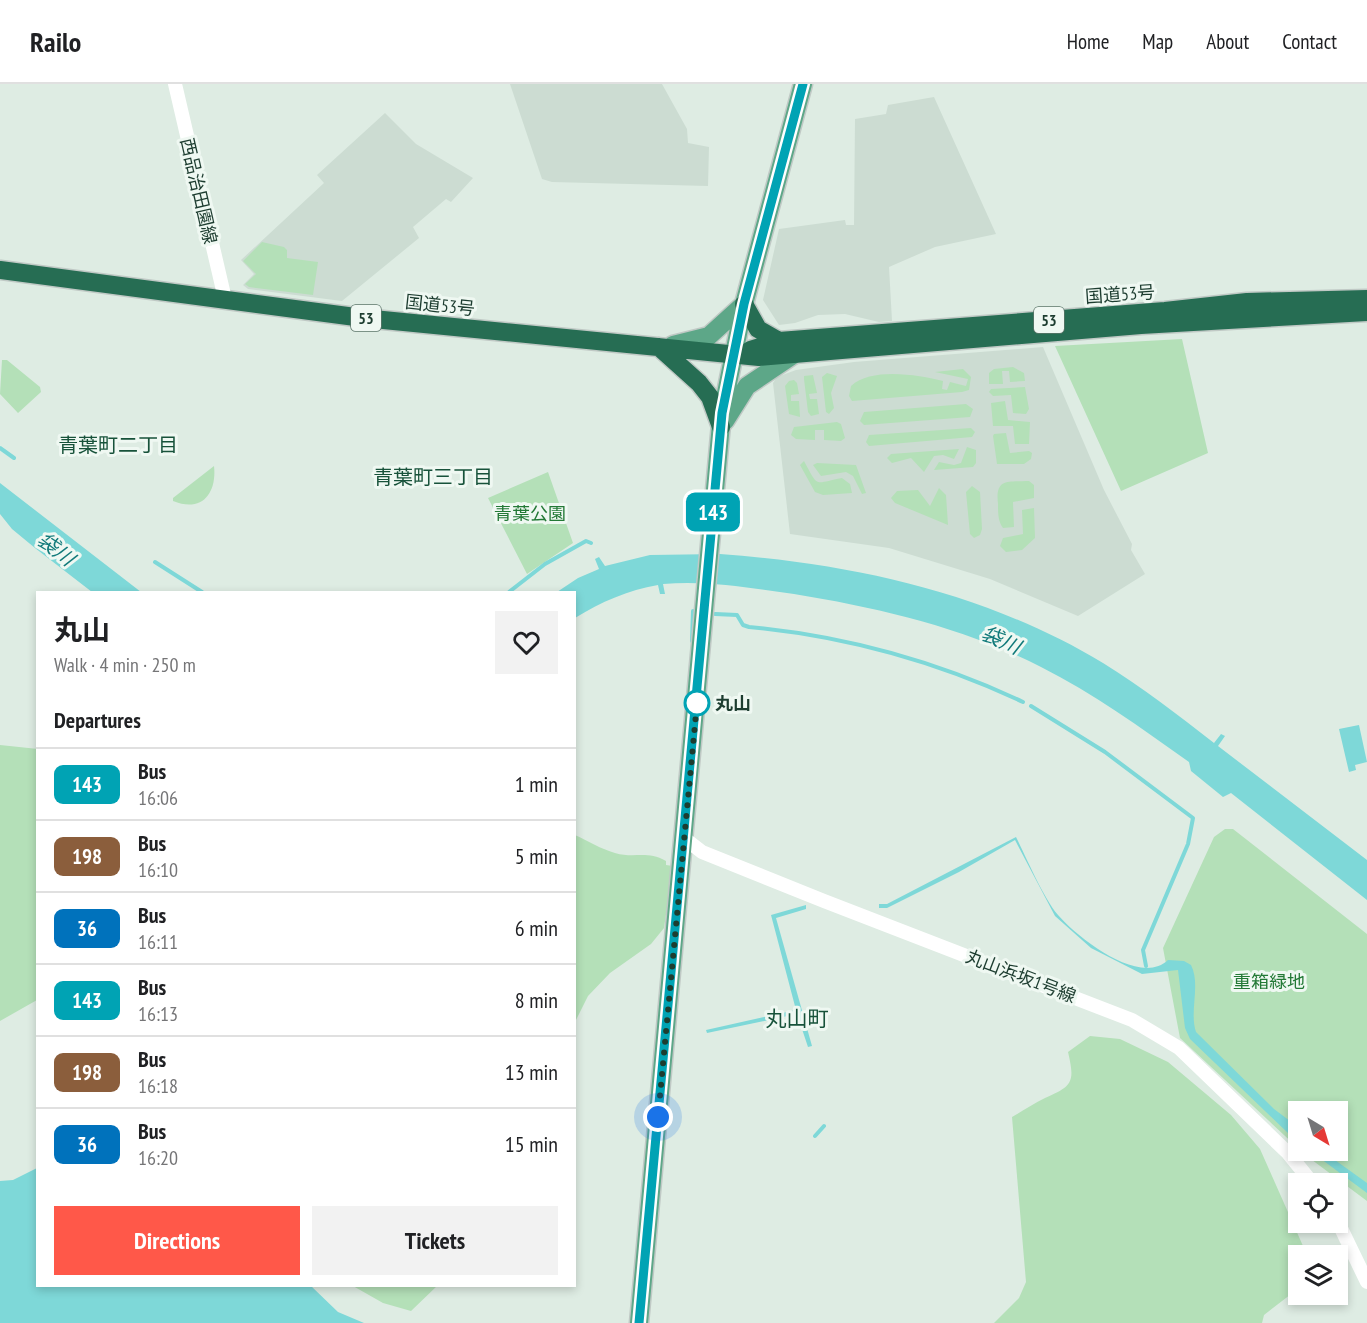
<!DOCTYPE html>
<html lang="en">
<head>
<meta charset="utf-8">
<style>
	body { margin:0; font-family:"PT Sans Narrow","Noto Sans JP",sans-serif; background:#f2f2f2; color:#202124; height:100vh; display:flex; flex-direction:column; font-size:22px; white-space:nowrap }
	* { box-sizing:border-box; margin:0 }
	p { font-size:20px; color:#757577 }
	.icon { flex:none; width:33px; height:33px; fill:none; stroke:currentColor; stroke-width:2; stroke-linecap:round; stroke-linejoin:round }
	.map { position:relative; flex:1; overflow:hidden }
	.panel { position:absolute; left:36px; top:507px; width:540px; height:696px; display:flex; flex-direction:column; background:#fff; border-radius:0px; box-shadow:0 3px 9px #0003 }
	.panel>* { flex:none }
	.badge { padding:0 12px; border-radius:9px; font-size:21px; line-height:39px }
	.needle { width:39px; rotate:142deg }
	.fabs { position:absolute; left:1288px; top:1017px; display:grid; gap:12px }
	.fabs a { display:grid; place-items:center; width:60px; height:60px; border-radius:0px; background:#fff; box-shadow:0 3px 9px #0003; font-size:30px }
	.you { position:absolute; width:30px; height:30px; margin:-15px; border:4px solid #fff; border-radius:50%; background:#1a73e8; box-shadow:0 0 0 9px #1a73e833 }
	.map>.badge { position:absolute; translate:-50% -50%; box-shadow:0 0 0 3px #fff }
	h2 { padding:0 18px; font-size:22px; line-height:54px }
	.round { display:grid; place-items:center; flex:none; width:63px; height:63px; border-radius:0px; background:#f2f2f2 }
	.summary { display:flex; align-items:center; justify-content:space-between; height:102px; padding:0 18px }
	h1 { font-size:28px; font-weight:700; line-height:45px }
	.cta { display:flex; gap:12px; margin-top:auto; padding:12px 18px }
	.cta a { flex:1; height:69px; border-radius:0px; background:#ff5849; color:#fff; font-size:24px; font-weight:700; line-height:69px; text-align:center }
	.cta a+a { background:#f2f2f2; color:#202124 }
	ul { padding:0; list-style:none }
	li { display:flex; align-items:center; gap:18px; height:72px; padding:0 18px; border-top:2px solid #e0e0e0 }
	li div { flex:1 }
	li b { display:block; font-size:22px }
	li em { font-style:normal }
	li .badge { min-width:66px; font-weight:700; text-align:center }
	header { display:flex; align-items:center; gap:36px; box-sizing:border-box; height:84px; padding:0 30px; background:#fff; border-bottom:2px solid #e0e0e0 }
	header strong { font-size:28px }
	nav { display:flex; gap:33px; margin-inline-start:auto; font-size:21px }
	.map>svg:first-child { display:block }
</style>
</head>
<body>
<header>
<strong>Railo</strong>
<nav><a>Home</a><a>Map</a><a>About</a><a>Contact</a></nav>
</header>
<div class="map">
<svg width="1367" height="1239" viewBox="0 0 1367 1239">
	<rect width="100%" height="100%" fill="#deece3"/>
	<path fill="#ccdcd2" d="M 510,0 L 662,0 L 687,45 L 688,59 L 709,63 L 708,102 L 552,98 L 542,95 Z
		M 934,13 L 996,150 L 935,163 L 889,183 L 892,237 L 879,238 L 845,230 L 818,231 L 795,239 L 779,241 L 763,216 L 779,145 L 845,136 L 846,141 L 854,141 L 855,35 L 886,30 L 888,21 Z
		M 385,29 L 416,60 L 473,94 L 451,118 L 446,115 L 413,143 L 419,154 L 342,217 L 248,205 L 243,201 L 254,190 L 241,176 L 324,99 L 317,91 Z
		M 1043,263 L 1104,406 L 1132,460 L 1131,466 L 1145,490 L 1078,532 L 990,495 L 889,464 L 790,450 L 773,299 L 777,293 L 796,286 L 854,278 Z"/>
	<path fill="#b4e0b8" d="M 262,158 L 284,163 L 287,166 L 287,174 L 318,178 L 313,211 L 249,203 L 245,200 L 256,190 L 243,177 Z
		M 1182,255 L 1208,369 L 1121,407 L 1055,262 Z
		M 2,276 L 7,276 L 40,303 L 41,308 L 18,329 L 0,310 Z
		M 1013,283 L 1024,289 L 1025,297 L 1010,298 L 1009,287 L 1002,287 L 1003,300 L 989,300 L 989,289 L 994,285 Z
		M 963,285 L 971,293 L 969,306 L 962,308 L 852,317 L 849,312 L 851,302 C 872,283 918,291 943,297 L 942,305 L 947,306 L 950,298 L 966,302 L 968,295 L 935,288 Z
		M 827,289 L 837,292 L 831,309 L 834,324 L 829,330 L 826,328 L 822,293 Z
		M 813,291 L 817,309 L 809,310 L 810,315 L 817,315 L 819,330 L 811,332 L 808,328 L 804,295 L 804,292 Z
		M 794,296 L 797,299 L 799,310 L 791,311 L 791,317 L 799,317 L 800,333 L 789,330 L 785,302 L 789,297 Z
		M 1025,303 L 1029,325 L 1026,330 L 1013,329 L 1011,311 L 993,312 L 989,308 L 991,305 Z
		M 1005,317 L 1008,336 L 1030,338 L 1029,360 L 1015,360 L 1013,342 L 993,342 L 991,319 Z
		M 966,320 L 973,325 L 970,333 L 864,341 L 860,337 L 864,328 Z
		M 837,338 L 841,340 L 845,354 L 841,357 L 824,356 L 824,346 L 815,346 L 815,356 L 796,355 L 791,351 L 794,343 Z
		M 971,344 L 975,348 L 972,353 L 869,362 L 866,358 L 869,351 Z
		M 1006,349 L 1010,369 L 1029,367 L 1032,369 L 1031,375 L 1024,380 L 997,380 L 993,352 L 994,350 Z
		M 967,363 L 976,366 L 976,379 L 973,383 L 934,386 L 939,378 L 954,381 L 961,379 Z
		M 959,365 L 954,375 L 943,371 L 934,372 L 924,388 L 911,374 L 892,379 L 887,374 L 891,370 Z
		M 804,377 C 819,405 814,399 842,394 L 850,400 L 852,409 L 823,411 L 815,408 L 800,381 Z
		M 817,379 L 856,381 L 866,409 L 862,410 L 853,392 L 846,388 L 821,392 L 813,381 Z
		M 214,382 C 217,409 202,429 173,417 L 173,414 Z
		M 548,388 L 573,459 L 527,490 L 488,414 Z
		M 1029,397 L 1034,401 L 1034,414 L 1013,418 L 1014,443 L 1003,444 C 998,437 998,429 998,420 C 995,394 1007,398 1029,397 Z
		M 972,402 L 980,408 L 982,445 L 980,451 L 974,454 L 970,450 L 966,408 Z
		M 939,404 L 946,411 L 948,441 L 895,419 L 891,414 L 897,407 L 918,406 L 930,422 Z
		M 1034,424 L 1035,454 L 1022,466 L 1006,468 L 1000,462 L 1003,454 L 1023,450 L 1022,426 Z
		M 0,661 L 38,665 L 37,916 L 0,937 Z
		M 1225,745 L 1233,745 L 1367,850 L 1367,1117 L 1300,1067 L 1338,1066 L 1338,1028 L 1299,1028 L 1299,1065 L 1180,954 L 1163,864 L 1214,753 Z
		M 575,751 C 588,757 601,765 615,769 C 635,775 646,766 666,777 L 666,781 L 673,782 L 664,844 L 651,860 L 610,889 L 588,912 L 575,938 Z
		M 1090,952 L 1120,955 L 1168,978 L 1231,1031 L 1260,1065 L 1307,1171 L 1299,1172 L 1299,1204 L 1264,1231 L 1262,1239 L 994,1239 L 1019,1214 L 1026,1198 L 1012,1033 C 1023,1027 1034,1019 1045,1014 C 1073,1002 1075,998 1068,968 Z
		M 353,1202 L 437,1202 L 411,1227 L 383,1219 Z"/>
	<path fill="#7ed8d8" d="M 0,399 L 141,508 L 92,508 L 35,464 L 12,445 L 0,430 Z
		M 720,470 C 854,480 987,509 1103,579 C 1142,603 1178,631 1214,659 L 1221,650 L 1225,652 L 1218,662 L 1367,776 L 1367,816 L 1231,709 L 1223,713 L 1191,687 L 1189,678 C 1141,644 1093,609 1041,583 C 962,543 879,524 794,510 C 750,504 707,496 663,500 L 665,510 L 660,510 L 658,501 C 628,506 601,518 575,534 L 574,508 L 557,508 L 578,494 L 599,485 L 595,475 L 599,473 L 605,482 L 650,471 Z
		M 1359,641 L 1367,678 L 1355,681 L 1356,686 L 1349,688 L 1339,645 Z
		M 1016,753 C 1027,775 1043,813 1058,831 C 1078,854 1140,903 1168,876 L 1184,877 L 1191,881 C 1201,901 1189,927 1196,948 L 1274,1025 L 1298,1043 L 1289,1050 L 1190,955 L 1185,944 L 1178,886 L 1142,890 L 1091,864 L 1055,832 L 1015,756 L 959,788 L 887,824 L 879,824 L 879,820 L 887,820 Z
		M 806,821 L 806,825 L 776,834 L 812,962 L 808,963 L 797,930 L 707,949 L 706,946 L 796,926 L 771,831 Z
		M 1321,1066 L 1367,1099 L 1367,1109 L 1317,1072 Z
		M 37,1084 L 38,1202 L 311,1202 L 338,1228 L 364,1239 L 0,1239 L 0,1097 L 13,1096 Z"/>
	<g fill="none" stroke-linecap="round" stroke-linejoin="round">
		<path stroke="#7ed8d8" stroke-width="4" d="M 0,364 L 14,374
			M 155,478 L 202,508
			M 509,508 L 545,480 L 586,457 L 591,459
			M 715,530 L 737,531 L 743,541 L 749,543 C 845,552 936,577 1023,618
			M 692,557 L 693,527
			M 1031,622 L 1105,668 L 1193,734 L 1188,760 L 1143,866 L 1146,882
			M 815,1052 L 824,1042"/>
		<defs>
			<path id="major" d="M 673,261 L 709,252 L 742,222
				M 725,337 L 747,302 L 793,271
				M 639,1239 L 722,329 L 744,220 L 803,0"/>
			<path id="highway" d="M 0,186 L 363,234 L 759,273 L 1141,241 L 1367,228
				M 744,220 L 758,245 L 779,257
				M 659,263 L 699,299 L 710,313 L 721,343
				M 750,266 L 779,257 L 1165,227 L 1247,218 L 1367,215"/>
		</defs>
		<use href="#major" stroke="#c0c9c5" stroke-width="21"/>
		<use href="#highway" stroke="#c0c9c5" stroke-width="21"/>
		<path stroke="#fff" stroke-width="14" d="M 175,0 L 225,215
			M 684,754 L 702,768 L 824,817 L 1132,936 L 1179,964 L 1288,1069 L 1313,1100
			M 1338,1138 L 1367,1198"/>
		<use href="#major" stroke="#5da788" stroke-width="18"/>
		<use href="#highway" stroke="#266d53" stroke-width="18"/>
	</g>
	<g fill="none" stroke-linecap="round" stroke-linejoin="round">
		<defs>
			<path id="line" d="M 639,1239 L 722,329 L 744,220 L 803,0"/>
		</defs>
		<use href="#line" stroke="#fff" stroke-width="14"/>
		<use href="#line" stroke="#00a3b4" stroke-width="9"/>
		<path stroke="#1d3d30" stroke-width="6" stroke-dasharray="0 10.8" d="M 658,1033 L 697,619"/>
	</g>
	<circle fill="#fff" stroke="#00a3b4" stroke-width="3" cx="697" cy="619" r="12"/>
	<g text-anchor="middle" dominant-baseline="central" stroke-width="6" stroke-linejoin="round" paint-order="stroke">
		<g fill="#eff8f2" stroke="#5c756a" stroke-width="1.5">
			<rect x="351" y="221" width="30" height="26" rx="4.5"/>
			<rect x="1034" y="223" width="30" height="26" rx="4.5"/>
		</g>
		<g font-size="16" font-weight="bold" fill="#1d3d30">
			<text x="366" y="234">53</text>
			<text x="1049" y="236">53</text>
		</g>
		<g font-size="18" fill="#1d3d30" stroke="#eff8f2">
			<text transform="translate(199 107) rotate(77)">西品治田園線</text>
			<text transform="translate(1120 210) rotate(-4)">国道53号</text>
			<text transform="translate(440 221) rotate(6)">国道53号</text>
			<text transform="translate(1021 892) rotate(21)">丸山浜坂1号線</text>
		</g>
		<g font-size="18" fill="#237936" stroke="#eff8f2">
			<text x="530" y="429">青葉公園</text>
			<text x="1269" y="897">重箱緑地</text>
		</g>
		<g font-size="18" font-weight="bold" fill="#1d3d30" stroke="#eff8f2" text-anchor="start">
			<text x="715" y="619">丸山</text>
		</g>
		<g font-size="20" fill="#17523a" stroke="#eff8f2">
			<text x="118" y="361">青葉町二丁目</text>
			<text x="433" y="393">青葉町三丁目</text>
		</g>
		<g font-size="20" font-style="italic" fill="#117a7a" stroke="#eff8f2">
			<text transform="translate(56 465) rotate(38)">袋川</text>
			<text transform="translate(1001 556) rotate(24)">袋川</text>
		</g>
		<g font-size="21" fill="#17523a" stroke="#eff8f2">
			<text x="797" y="934">丸山町</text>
		</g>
	</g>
</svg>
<div class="fabs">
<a><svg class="needle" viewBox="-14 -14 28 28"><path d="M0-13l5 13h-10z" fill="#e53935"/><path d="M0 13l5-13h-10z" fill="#757577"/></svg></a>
<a><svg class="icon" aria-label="locate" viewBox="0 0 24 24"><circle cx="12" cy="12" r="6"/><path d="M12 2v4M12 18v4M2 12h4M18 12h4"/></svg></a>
<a><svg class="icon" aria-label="layers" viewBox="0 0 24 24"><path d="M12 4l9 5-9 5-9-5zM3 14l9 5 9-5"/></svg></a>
</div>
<div class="you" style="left:658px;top:1033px"></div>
<b class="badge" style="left:713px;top:428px;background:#00a3b4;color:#fff">143</b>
<section class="panel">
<div class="summary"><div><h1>丸山</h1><p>Walk · 4 min · 250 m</p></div><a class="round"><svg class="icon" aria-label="heart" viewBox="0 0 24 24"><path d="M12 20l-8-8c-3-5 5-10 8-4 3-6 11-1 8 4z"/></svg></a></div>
<h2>Departures</h2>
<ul>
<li><span class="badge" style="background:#00a3b4;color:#fff">143</span><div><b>Bus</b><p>16:06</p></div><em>1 min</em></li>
<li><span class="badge" style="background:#8b5e3c;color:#fff">198</span><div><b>Bus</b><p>16:10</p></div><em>5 min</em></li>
<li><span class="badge" style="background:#0072bc;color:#fff">36</span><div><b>Bus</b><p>16:11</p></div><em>6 min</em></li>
<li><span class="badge" style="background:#00a3b4;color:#fff">143</span><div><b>Bus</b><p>16:13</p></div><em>8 min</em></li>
<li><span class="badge" style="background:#8b5e3c;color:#fff">198</span><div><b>Bus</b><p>16:18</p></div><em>13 min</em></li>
<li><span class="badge" style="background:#0072bc;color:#fff">36</span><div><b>Bus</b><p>16:20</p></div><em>15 min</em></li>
</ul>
<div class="cta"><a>Directions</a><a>Tickets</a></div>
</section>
</div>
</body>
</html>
